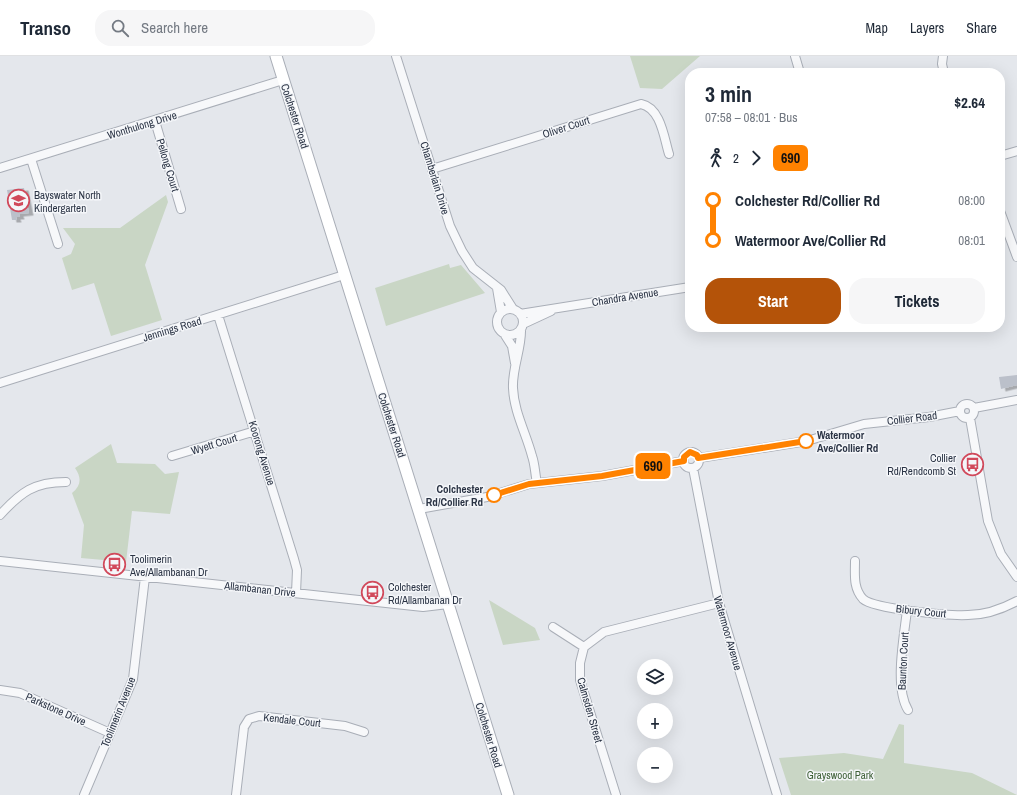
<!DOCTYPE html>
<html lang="en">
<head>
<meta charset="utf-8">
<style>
	body { margin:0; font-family:"Archivo Narrow",sans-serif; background:#f6f6f7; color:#1f2937; height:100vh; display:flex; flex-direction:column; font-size:15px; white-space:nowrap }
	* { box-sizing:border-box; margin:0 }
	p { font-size:13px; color:#747a83 }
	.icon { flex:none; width:22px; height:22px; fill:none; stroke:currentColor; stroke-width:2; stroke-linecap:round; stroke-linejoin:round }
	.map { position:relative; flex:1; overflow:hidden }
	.drawer { position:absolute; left:685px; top:12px; width:320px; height:264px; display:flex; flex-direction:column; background:#fff; border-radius:16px; box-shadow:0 4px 16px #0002 }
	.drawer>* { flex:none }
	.badge { padding:0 8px; border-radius:6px; font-size:14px; line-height:26px }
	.tools { position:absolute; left:637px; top:603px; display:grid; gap:8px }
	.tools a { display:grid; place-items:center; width:36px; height:36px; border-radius:50%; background:#fff; box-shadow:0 4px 16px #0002; font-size:20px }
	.map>.badge { position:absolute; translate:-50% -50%; box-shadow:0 0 0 2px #fff }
	.legs { display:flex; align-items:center; gap:6px; height:44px; padding:0 20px; font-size:13px }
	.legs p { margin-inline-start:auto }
	.headline { display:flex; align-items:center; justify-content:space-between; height:68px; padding:0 20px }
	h1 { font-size:22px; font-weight:700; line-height:30px }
	.action { display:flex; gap:8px; margin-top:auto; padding:8px 20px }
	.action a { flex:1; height:46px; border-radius:16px; background:#b45309; color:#fff; font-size:16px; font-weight:700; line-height:46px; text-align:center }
	.action a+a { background:#f6f6f7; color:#1f2937 }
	ul { padding:0 20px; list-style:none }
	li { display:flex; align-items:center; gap:14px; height:40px; font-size:15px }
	li i { display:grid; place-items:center; width:6px; height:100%; margin:0 5px; background:currentColor }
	li i::after { content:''; width:10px; height:10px; margin:-5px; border:3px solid; border-radius:50%; background:#fff }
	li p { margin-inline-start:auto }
	li:first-child i { background:linear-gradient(#0000 50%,currentColor 0) }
	li:last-child i { background:linear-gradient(currentColor 50%,#0000 0) }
	header { display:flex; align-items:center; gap:24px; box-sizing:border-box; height:56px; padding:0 20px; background:#fff; border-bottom:1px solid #e0e1e3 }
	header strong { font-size:19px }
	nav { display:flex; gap:22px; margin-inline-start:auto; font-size:14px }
	.search { width:280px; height:36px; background:#f6f6f7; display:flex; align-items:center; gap:10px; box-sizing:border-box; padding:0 14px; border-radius:16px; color:#747a83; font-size:15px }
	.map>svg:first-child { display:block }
</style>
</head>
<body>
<header>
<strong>Transo</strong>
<div class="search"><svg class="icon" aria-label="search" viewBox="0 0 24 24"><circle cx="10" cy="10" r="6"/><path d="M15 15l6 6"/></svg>Search here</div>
<nav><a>Map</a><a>Layers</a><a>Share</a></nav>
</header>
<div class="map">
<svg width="1017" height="739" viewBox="0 0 1017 739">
	<defs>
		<filter id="shadow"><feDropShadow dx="4.5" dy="2.5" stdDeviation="0" flood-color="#0004"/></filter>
	</defs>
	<rect width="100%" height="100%" fill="#e4e7ec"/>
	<path fill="#c9d6c5" d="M 630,0 L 700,0 L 662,33 L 640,32 Z
		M 166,139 L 168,146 L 145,209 L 162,264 L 111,280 L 94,227 L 72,234 L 62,202 L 71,198 L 75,188 L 63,172 L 120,172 Z
		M 449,208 L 450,212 L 461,209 L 485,237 L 386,270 L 375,232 Z
		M 111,388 L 117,407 L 155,408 L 165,418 L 179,416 L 170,458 L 132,455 L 126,506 L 81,502 L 84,469 L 72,437 C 81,430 82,422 75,412 Z
		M 489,544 L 535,572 L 540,584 L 503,589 Z
		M 899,668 L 904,669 L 904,707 L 972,717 L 1017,739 L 791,739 L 779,702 L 844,697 L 883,703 Z"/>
	<path fill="#bbc0ca" filter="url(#shadow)" d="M 24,132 L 29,157 L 19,158 L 20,161 L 16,161 L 17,164 L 12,164 L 7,134 Z
		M 1017,319 L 1017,329 L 1001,333 L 999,321 Z"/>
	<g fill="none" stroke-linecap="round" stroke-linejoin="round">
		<defs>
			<path id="minor" d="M 396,0 L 450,170 L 462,195 L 473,212 L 501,234 L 513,253
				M 795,0 L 800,17
				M 943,0 L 942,8 L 944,17
				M 155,65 L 181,153
				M 1000,100 L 1017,95
				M 31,103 L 58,188
				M 0,112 L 283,24
				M 432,113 L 641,48 C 661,52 664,82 669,98
				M 1000,155 L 1017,201
				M 497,232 L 501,256
				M497 266a13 13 0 1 1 26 0a13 13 0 1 1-26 0Z
				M 520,258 L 690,231
				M 218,259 L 294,503 L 297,514 L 296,537
				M 523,268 L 551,255
				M 521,275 C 521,294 512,313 513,332 C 514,356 526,377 532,400 C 535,408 535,418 537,427
				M 505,279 L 512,290 L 515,307
				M 0,327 L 344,219
				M960 355a7 7 0 1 1 14 0a7 7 0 1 1-14 0Z
				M 974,352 L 1017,344
				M 970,362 L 988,465 L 1001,498 L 1017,521
				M683 404a8 8 0 1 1 16 0a8 8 0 1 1-16 0Z
				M 172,400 L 255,375
				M 699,402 L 807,385 L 864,368 L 929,361 L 960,355
				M 693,412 L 719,547 L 777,739
				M 419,453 L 487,441 L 529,428 L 602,420 L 684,405
				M 0,459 C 21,436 34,426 66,426
				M 0,505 L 423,551 L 448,548
				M 855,505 C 855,519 853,532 863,543 C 874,553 950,560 968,559 C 985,559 1002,553 1017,545
				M 907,554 C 904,581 894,631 908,654
				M 553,571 L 584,591
				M 0,634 L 20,637 L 110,677
				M 84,739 L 133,623 L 145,521
				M 236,739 L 244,671 L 249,663 L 259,660 L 345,670 L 364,676
				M 616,739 L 580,624 L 580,607 L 584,591 L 604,576 L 719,547"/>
			<path id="secondary" d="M 276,0 L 508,739"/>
		</defs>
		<use href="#minor" stroke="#a9aeb7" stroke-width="10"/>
		<use href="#secondary" stroke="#a9aeb7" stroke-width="13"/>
		<use href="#minor" stroke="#f7f8fa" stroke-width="8"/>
		<use href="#secondary" stroke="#fff" stroke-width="11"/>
	</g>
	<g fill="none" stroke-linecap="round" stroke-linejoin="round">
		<defs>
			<path id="line-1" d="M 494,439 L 529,428 L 602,420 L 684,405 L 684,401 L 690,396 L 697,399 L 698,402 L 806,385"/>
		</defs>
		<use href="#line-1" stroke="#fff" stroke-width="9"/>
		<use href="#line-1" stroke="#ff8200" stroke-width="6"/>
	</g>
	<defs>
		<symbol id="school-ring" viewBox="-11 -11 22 22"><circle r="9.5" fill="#f4f6f9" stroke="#d1495b" stroke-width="1.5"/><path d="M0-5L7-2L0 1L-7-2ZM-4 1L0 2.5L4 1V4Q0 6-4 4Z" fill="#d1495b"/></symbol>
		<symbol id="bus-ring" viewBox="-11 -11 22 22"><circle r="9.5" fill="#f4f6f9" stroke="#d1495b" stroke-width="1.5"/><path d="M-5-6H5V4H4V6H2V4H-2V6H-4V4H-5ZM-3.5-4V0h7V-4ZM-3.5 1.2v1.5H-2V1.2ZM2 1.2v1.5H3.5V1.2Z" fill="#d1495b"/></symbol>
	</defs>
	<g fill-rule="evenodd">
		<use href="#school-ring" x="6" y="132" width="25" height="25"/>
		<use href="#bus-ring" x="960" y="396" width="25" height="25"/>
		<use href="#bus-ring" x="102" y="496" width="25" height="25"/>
		<use href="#bus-ring" x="360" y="524" width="25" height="25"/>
	</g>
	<g fill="#fff" stroke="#ff8200" stroke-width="2">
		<circle cx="806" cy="385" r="7"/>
		<circle cx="494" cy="439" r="7"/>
	</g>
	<g text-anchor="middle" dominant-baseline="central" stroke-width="3" stroke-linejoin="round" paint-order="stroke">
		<g font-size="11" fill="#2b3445" stroke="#f4f6f9">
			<text transform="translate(295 60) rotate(72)">Colchester Road</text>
			<text transform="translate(142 69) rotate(-17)">Wonthulong Drive</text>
			<text transform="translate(566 71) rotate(-18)">Oliver Court</text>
			<text transform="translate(168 109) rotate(73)">Pellong Court</text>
			<text transform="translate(435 122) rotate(73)">Chamberlain Drive</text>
			<text transform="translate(625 241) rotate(-9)">Chandra Avenue</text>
			<text transform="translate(172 273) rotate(-17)">Jennings Road</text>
			<text transform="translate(912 362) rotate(-7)">Collier Road</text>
			<text transform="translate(392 369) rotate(72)">Colchester Road</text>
			<text transform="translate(214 388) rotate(-17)">Wyett Court</text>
			<text transform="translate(262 397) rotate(73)">Koorong Avenue</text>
			<text transform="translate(260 533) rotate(6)">Allambanan Drive</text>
			<text transform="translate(921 555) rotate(6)">Bibury Court</text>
			<text transform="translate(728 577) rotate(74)">Watermoor Avenue</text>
			<text transform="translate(903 605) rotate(-87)">Baunton Court</text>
			<text transform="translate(56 653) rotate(24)">Parkstone Drive</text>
			<text transform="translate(590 654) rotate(74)">Calmsden Street</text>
			<text transform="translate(118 656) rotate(-68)">Toolimerin Avenue</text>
			<text transform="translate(292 664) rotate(6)">Kendale Court</text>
			<text transform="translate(489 679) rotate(73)">Colchester Road</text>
		</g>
		<g font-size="11" fill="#2b3445" stroke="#f4f6f9" text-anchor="start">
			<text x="34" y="139">Bayswater North<tspan x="34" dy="13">Kindergarten</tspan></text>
			<text x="956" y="402" text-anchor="end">Collier<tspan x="956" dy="13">Rd/Rendcomb St</tspan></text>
			<text x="130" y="503">Toolimerin<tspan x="130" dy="13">Ave/Allambanan Dr</tspan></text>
			<text x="388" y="531">Colchester<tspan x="388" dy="13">Rd/Allambanan Dr</tspan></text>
		</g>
		<g font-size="11" font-weight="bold" fill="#2b3445" stroke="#f4f6f9" text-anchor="start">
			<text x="817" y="379">Watermoor<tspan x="817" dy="13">Ave/Collier Rd</tspan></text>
			<text x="483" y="433" text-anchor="end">Colchester<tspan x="483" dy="13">Rd/Collier Rd</tspan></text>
		</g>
		<g font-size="11" fill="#3f6138" stroke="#f4f6f9">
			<text x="840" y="719">Grayswood Park</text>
		</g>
	</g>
</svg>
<div class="tools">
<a><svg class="icon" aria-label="layers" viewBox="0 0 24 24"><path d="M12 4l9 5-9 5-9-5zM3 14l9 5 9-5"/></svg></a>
<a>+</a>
<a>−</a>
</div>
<b class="badge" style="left:653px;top:410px;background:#ff8200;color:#111">690</b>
<section class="drawer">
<div class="headline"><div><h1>3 min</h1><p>07:58 – 08:01 · Bus</p></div><b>$2.64</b></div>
<div class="legs"><svg class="icon" aria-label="walk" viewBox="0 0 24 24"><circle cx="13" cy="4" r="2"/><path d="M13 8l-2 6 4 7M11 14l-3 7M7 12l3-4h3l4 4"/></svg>2<svg class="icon" aria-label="forward" viewBox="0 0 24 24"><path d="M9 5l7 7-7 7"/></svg><b class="badge" style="background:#ff8200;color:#111">690</b></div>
<ul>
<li><i style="color:#ff8200"></i><b>Colchester Rd/Collier Rd</b><p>08:00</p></li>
<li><i style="color:#ff8200"></i><b>Watermoor Ave/Collier Rd</b><p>08:01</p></li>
</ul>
<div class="action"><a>Start</a><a>Tickets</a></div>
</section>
</div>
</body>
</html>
